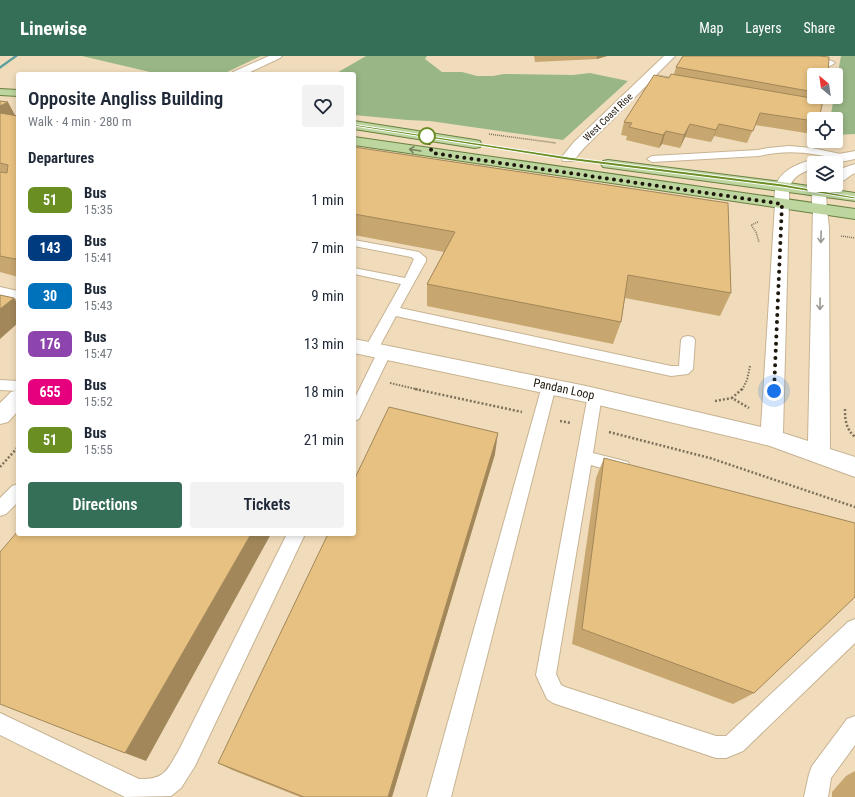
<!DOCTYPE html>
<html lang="en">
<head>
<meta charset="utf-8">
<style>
	body { margin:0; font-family:"Roboto Condensed",sans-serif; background:#f2f2f3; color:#1f2937; height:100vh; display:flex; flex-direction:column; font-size:15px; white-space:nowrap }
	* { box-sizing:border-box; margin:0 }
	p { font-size:13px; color:#747a83 }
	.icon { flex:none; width:22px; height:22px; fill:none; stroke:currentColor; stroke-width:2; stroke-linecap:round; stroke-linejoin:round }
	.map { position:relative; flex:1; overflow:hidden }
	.drawer { position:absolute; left:16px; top:16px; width:340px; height:464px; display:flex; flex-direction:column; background:#fff; border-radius:4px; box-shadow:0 2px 6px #0003 }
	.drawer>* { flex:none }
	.badge { padding:0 8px; border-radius:6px; font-size:14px; line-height:26px }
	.needle { width:26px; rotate:331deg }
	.tools { position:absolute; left:807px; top:12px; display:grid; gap:8px }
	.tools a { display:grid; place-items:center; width:36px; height:36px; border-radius:4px; background:#fff; box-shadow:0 2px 6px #0003; font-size:20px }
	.you { position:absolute; width:20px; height:20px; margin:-10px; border:3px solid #fff; border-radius:50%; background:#1a73e8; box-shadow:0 0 0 6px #1a73e833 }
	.map>.badge { position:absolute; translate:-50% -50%; box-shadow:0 0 0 2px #fff }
	h2 { padding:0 12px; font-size:15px; line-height:36px }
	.round { display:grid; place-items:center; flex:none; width:42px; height:42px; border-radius:4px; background:#f2f2f3 }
	.overview { display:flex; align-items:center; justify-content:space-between; height:68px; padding:0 12px }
	h1 { font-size:19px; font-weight:600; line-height:30px }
	.cta { display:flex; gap:8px; margin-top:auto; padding:8px 12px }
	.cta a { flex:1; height:46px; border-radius:4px; background:#356f58; color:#fff; font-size:16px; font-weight:600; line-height:46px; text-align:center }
	.cta a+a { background:#f2f2f3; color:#1f2937 }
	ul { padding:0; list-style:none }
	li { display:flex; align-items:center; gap:12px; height:48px; padding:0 12px }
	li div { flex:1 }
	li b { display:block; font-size:15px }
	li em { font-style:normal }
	li .badge { min-width:44px; font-weight:700; text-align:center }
	header { display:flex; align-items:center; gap:24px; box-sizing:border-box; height:56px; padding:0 20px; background:#356f58; color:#fff }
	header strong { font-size:19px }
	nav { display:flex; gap:22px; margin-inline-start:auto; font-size:14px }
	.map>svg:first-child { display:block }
</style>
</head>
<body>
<header>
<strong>Linewise</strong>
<nav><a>Map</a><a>Layers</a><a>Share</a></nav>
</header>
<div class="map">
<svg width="855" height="741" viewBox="0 0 855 741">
	<rect width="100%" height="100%" fill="#f0dcbb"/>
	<path fill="#99b686" d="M 82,0 L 261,0 L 223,18 L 149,18 L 150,16 Z
		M 366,0 L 427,0 L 425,3 L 442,16 L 462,16 L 477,20 L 493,20 L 504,18 L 573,19 L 590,17 L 628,25 L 563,84 L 430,65 L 407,64 L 354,59 L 354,18 L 335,18 Z
		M 841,0 L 855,0 L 855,78 L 836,79 L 836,63 L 830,63 L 834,41 L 836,41 L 836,27 Z"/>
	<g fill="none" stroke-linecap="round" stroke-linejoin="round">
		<path fill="#5ea09d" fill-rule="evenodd" d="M 14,0 L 18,0 L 0,13 L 0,10 Z"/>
		<defs>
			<path id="lane" d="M 789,90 L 812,92 L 845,99 L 846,101 L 842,104 C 814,97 788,93 759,100 L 652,106 L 647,103 L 652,100 L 758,94 L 768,92 Z
				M 354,184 L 419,196 L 426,202 L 426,205 L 400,252 L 671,310 L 679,310 L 681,284 L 683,281 L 688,280 L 693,281 L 695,284 L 693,313 L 688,318 L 671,320 L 396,260 L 376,297 L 371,299 L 366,297 L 364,294 L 401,228 L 354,218 L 354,212 L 405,222 L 414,203 L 411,201 L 354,190 Z
				M 0,231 L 18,235 L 18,243 L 0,239 Z
				M 384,292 L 389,294 L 391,297 L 359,363 L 354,365 L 354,344 L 377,297 L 379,294 Z
				M 0,324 L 18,325 L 18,335 L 0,334 Z
				M 549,325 L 554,326 L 556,330 L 451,741 L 427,741 L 542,330 L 544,326 Z
				M 595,334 L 600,335 L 602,339 L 593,397 L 628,406 L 630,411 L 628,416 L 622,418 L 591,409 L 556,618 L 561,629 L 565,631 L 716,680 L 726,680 L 848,566 L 855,563 L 855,587 L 743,695 L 726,702 L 716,702 L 553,647 L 547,643 L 536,619 L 588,339 L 590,335 Z
				M 18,428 L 18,446 L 6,458 L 0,460 L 0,442 L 12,430 Z
				M 287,478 L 305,478 L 195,710 L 181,732 L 171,740 L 125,741 L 0,679 L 0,657 L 139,723 C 165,724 167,714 179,694 Z
				M 855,660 L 855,689 L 831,722 L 828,741 L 804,741 L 809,718 L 812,710 L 847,663 Z"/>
			<path id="street" d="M 269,0 L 282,0 L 280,2 L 246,18 L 232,18 L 233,16 Z
				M 664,0 L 675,0 L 656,19 L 687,25 L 688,27 L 687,29 L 683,30 L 651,25 L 584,92 L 573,105 L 563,105 L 561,102 L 574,86 Z
				M 775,0 C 787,0 828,0 835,7 L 830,10 L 780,3 Z
				M 782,144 L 787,145 L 789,148 L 783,377 L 808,385 L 813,153 L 815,150 L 820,149 L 825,150 L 827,153 L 829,172 L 830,393 L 855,401 L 855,421 L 770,390 L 586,346 L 354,297 L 354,283 L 586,330 L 761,371 L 775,148 L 777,145 Z
				M 18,334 L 18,355 L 8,366 L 0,368 L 0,347 L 11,336 Z"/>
			<path id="secondary" d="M 855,95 L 855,103 L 835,107 L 814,107 L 814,112 C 800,117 789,122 789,138 C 789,143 790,147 787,151 L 782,152 L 777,151 C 774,147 774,141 775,136 C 776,104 831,100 855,95 Z
				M 855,108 L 855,117 C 848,120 844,126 836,128 L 835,132 L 826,138 L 827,153 L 825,156 L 820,157 L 815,156 C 812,152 812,148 812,143 C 811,127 823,129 836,129 L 836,117 L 840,113 Z"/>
			<path id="primary" d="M 0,33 L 18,34 L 18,40 L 0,39 Z
				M 354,65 L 475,84 L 480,85 L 481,88 L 480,91 L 475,92 L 354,73 Z
				M 354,81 L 855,153 L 855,163 L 354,89 Z
				M 608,104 L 782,126 L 855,137 L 855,145 L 603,111 L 601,108 L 603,105 Z"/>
		</defs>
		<use href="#lane" stroke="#c7b393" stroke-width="2"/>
		<use href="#street" stroke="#c7b393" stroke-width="2"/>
		<use href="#secondary" stroke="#c7b393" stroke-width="2"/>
		<use href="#primary" stroke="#698041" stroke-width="2"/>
		<path stroke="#7e715c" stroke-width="1.5" stroke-dasharray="1 1" stroke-linecap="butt" d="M 489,78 L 556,87
			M 758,166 L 751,169 L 756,176 L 759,186
			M 841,180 L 855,182"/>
		<path stroke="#7e715c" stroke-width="2" stroke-dasharray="1.5 1.5" stroke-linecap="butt" d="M 390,327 L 420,334
			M 742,334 L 747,324 L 750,310"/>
		<path stroke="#7e715c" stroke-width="2.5" stroke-dasharray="2 2" stroke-linecap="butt" d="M 415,333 L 522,356
			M 742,333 L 732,342 L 749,352
			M 715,345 L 732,342
			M 845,353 C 845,364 846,373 855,381
			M 560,365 L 571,367
			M 609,376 L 710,402 L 855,451
			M 0,411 L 18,391"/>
		<use href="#lane" fill="#fff" fill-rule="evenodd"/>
		<use href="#street" fill="#fff" fill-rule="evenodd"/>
		<use href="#secondary" fill="#fff" fill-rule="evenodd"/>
		<use href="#primary" fill="#bdd59e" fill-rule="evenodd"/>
	</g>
	<path fill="#c7a66f" d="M 534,0 L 607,0 L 597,3 L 535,6 Z
		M 683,0 L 825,0 L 814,19 L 814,41 L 821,41 L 814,63 L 814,75 L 812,78 L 755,69 L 747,87 L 714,80 L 711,86 L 685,81 L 680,92 L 662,88 L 659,92 L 626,84 L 627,80 L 621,79 L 624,66 L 669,22 L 674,18 L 676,11 Z
		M 0,45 L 15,59 L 18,60 L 18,221 L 0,216 Z
		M 354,91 L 731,237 L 720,260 L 625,242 L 621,266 L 613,288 L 427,250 L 427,228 L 444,196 L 354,179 Z
		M 495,398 L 392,741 L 300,741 L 232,714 L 218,707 Z
		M 604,402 L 754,637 L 733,648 L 572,588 L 596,422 Z
		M 855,715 L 855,741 L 832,741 L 832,736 L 846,720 Z"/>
	<path fill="#a2875a" d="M 597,0 L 607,0 L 597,3 Z
		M 8,46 L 17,63 L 0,73 L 0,50 Z
		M 690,68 L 685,81 L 680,92 L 684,79 Z
		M 719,68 L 714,80 L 711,86 L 716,74 Z
		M 666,75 L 662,88 L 659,92 L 663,79 Z
		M 18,201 L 18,207 L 15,203 Z
		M 14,242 L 18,248 L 18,267 L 0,283 L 0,253 Z
		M 498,377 L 495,398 L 392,741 L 388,741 Z
		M 251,478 L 271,478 L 146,705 L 125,697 Z"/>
	<path fill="#e7c181" stroke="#a2875a" d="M 683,0 L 819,0 L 829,1 L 828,19 L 814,19 L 814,36 L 676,11 Z
		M 671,18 L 823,44 L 819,63 L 814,63 L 814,65 L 760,57 L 753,75 L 719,68 L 716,74 L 690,68 L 684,79 L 666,75 L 663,79 L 629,71 L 632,67 L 624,66 L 654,19 L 669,22 Z
		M 0,45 L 8,46 L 0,50 Z
		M 0,57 L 18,60 L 18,201 L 15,203 L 0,200 L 0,116 L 7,117 L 8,109 L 0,107 Z
		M 354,91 L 728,147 L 731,237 L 628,219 L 621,266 L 427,228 L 455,176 L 354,158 Z
		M 0,239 L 14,242 L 0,253 Z
		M 389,351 L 498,377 L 388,741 L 304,741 L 218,707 L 328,478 L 354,478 L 354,424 Z
		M 604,402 L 855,467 L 855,541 L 754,637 L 582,573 Z
		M 18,475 L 18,478 L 251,478 L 125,697 L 0,648 L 0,496 Z"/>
	<defs><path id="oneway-shaft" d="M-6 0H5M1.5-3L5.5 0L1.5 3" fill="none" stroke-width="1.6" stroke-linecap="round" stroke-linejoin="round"/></defs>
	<use stroke="#75805c" href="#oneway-shaft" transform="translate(415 94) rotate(-171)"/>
	<g stroke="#9a9791">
		<use href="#oneway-shaft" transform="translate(821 181) rotate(92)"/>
		<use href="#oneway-shaft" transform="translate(820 248) rotate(91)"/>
	</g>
	<path fill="#6b8e23" stroke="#fff" d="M 352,68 L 568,101 L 782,128 L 855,141 L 855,143 L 782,131 L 568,104 L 354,70 Z"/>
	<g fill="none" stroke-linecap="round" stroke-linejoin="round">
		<path stroke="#1e170b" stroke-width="4" stroke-dasharray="0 7.2" d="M 427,80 L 432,97 L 782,148 L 774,335"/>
	</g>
	<circle fill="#fff" stroke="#6b8e23" stroke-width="2" cx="427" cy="80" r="8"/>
	<g text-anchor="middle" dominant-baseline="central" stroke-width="4" stroke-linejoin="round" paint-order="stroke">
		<g font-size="10" fill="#1e170b" stroke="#fff">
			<text transform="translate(608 61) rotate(-44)">West Coast Rise</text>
		</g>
		<g font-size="12" fill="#1e170b" stroke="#fff">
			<text transform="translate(564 333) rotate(12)">Pandan Loop</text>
		</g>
	</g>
</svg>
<div class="tools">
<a><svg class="needle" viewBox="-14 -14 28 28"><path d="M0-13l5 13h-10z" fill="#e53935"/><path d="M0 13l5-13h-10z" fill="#747a83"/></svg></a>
<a><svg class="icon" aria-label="locate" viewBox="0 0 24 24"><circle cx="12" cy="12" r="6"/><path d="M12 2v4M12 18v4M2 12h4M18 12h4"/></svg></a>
<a><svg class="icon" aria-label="layers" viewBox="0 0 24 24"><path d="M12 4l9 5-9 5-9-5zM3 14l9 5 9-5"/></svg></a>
</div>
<div class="you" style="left:774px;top:335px"></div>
<section class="drawer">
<div class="overview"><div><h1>Opposite Angliss Building</h1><p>Walk · 4 min · 280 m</p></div><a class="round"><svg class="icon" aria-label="heart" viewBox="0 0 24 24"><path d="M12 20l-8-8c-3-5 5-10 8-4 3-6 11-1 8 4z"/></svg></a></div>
<h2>Departures</h2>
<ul>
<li><span class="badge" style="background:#6b8e23;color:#fff">51</span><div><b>Bus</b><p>15:35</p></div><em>1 min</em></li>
<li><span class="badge" style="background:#003b80;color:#fff">143</span><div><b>Bus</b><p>15:41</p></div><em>7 min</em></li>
<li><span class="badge" style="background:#0072bc;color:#fff">30</span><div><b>Bus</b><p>15:43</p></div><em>9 min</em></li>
<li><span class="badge" style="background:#8e44ad;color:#fff">176</span><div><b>Bus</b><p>15:47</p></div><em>13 min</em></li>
<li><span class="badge" style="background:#e6007e;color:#fff">655</span><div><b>Bus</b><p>15:52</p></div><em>18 min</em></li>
<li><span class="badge" style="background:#6b8e23;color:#fff">51</span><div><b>Bus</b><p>15:55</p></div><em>21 min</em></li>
</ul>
<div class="cta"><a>Directions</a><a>Tickets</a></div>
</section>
</div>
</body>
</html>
